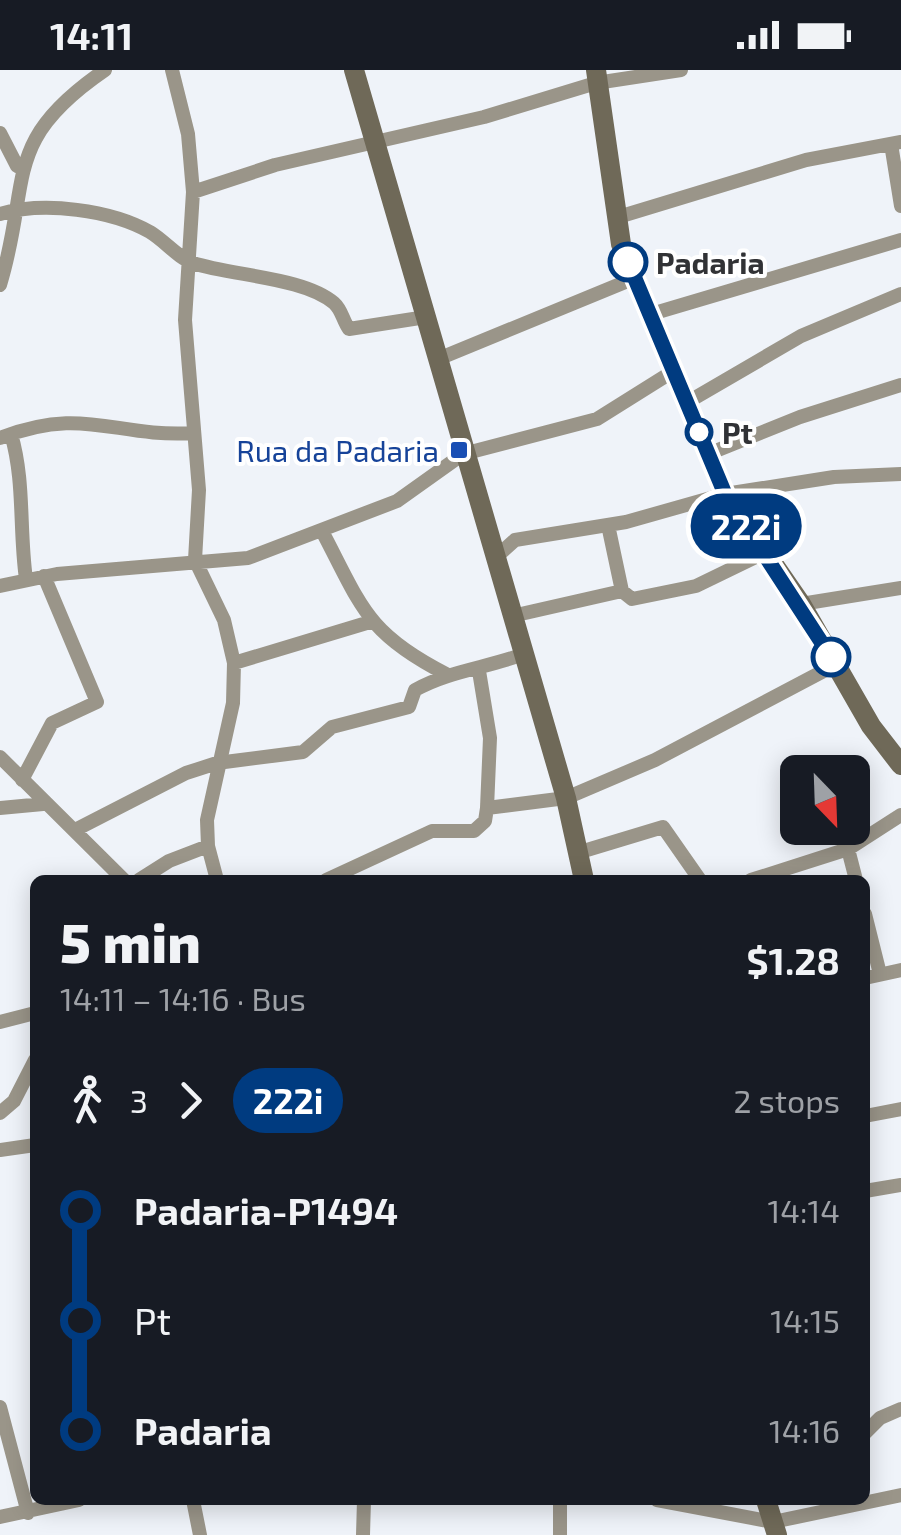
<!DOCTYPE html>
<html lang="en">
<head>
<meta charset="utf-8">
<style>
	body { margin:0; font-family:"Exo 2",sans-serif; background:#20242c; color:#f1f3f6; height:100vh; display:flex; flex-direction:column; font-size:38px; white-space:nowrap }
	* { box-sizing:border-box; margin:0 }
	p { font-size:32px; color:#9ea1a6 }
	.icon { flex:none; width:55px; height:55px; fill:none; stroke:currentColor; stroke-width:2; stroke-linecap:round; stroke-linejoin:round }
	.map { position:relative; flex:1; overflow:hidden }
	.side { position:absolute; left:30px; top:805px; width:840px; height:630px; display:flex; flex-direction:column; background:#171b24; border-radius:15px; box-shadow:0 5px 25px #0003 }
	.side>* { flex:none }
	.badge { padding:0 20px; border-radius:32px; font-size:35px; line-height:65px }
	.needle { width:65px; rotate:157deg }
	.tools { position:absolute; left:780px; top:685px; display:grid; gap:20px }
	.tools a { display:grid; place-items:center; width:90px; height:90px; border-radius:15px; background:#171b24; box-shadow:0 5px 25px #0003; font-size:50px }
	.map>.badge { position:absolute; translate:-50% -50%; box-shadow:0 0 0 5px #fff }
	.legs { display:flex; align-items:center; gap:15px; height:110px; padding:0 30px; font-size:32px }
	.legs p { margin-inline-start:auto }
	.headline { display:flex; align-items:center; justify-content:space-between; height:170px; padding:0 30px }
	h1 { font-size:55px; font-weight:800; line-height:75px }
	ul { padding:0 30px; list-style:none }
	li { display:flex; align-items:center; gap:35px; height:110px; font-size:38px }
	li i { display:grid; place-items:center; width:15px; height:100%; margin:0 12px; background:currentColor }
	li i::after { content:''; width:25px; height:25px; margin:-12px; border:8px solid; border-radius:50%; background:#171b24 }
	li p { margin-inline-start:auto }
	li:first-child i { background:linear-gradient(#0000 50%,currentColor 0) }
	li:last-child i { background:linear-gradient(currentColor 50%,#0000 0) }
	.status { display:flex; justify-content:space-between; align-items:center; height:70px; padding:0 50px; background:#171b24; direction:ltr }
	.status svg { height:28px; fill:currentColor }
	.map>svg:first-child { display:block }
</style>
</head>
<body>
<div class="status"><b>14:11</b><svg viewBox="0 0 49 12"><path d="M0 12V9h3v3zM5 12V6h3v6zM10 12V3h3v9zM15 12V0h3v12zM26 1h20v11H26zM47 4h2v5h-2z"/></svg></div>
<div class="map">
<svg width="901" height="1465" viewBox="0 0 901 1465">
	<rect width="100%" height="100%" fill="#eff3f9"/>
	<g fill="none" stroke-linecap="round" stroke-linejoin="round">
		<path stroke="#9a9589" stroke-width="14" d="M 172,0 L 188,64 L 193,122 L 185,250 L 199,420 L 195,490 L 224,550 L 234,593 L 233,633 L 207,750 L 208,776 L 217,810
			M 0,63 L 17,96
			M 891,74 L 901,136
			M 193,122 L 275,95 L 484,47 L 596,13 L 681,0
			M 0,144 C 44,131 111,140 150,162 C 165,171 178,188 193,193 C 232,206 304,207 334,233 C 342,240 343,251 349,259 L 426,247
			M 615,148 L 806,90 L 901,72
			M 0,215 C 32,109 0,72 105,0
			M 648,245 L 901,170
			M 438,289 L 635,208
			M 686,333 L 801,266 L 901,224
			M 11,364 C 25,411 19,460 26,509
			M 0,368 C 85,335 114,368 194,363
			M 708,384 L 800,347 L 901,315
			M 608,455 L 622,521 L 632,529 L 696,516 L 764,483
			M 322,461 C 362,537 366,563 446,604
			M 495,488 L 515,470 L 626,452 L 725,424 L 834,407 L 901,404
			M 0,516 L 57,504 L 248,488 L 397,431 L 463,384 L 597,349 L 672,302
			M 801,534 L 901,518
			M 512,546 L 622,521
			M 234,593 L 370,552
			M 479,601 L 490,668 L 487,738
			M 0,687 L 124,810
			M 22,710 L 52,653 L 97,632 L 44,506
			M 0,738 L 43,734
			M 75,760 L 186,703 L 217,693 L 303,682 L 332,657 L 409,637 L 415,620 C 449,601 486,598 524,584
			M 848,779 L 856,810
			M 577,783 L 663,757 L 700,810
			M 139,810 L 169,791 L 208,776
			M 326,810 L 432,761 L 474,761 L 485,751 L 487,738 L 566,728 L 655,690 L 835,595
			M 751,810 L 848,779 L 901,745
			M 865,844 L 880,904
			M 865,908 L 901,900
			M 0,952 L 35,943
			M 0,1043 L 14,1031 L 35,990
			M 865,1046 L 901,1039
			M 0,1080 L 35,1075
			M 865,1121 L 901,1115
			M 0,1337 L 28,1443
			M 865,1363 L 880,1348 L 901,1339
			M 193,1430 L 200,1465
			M 560,1430 L 560,1465
			M 657,1430 L 773,1452 L 901,1425
			M 0,1447 L 79,1430
			M 363,1465 L 364,1430"/>
		<path stroke="#6f6958" stroke-width="20" d="M 354,0 L 566,728 L 584,810
			M 596,0 L 621,174 L 725,424 L 801,534 L 871,656 L 901,695
			M 766,1430 L 777,1465"/>
	</g>
	<g fill="none" stroke-linecap="round" stroke-linejoin="round">
		<defs>
			<path id="line-1" d="M 628,192 L 725,424 L 831,587"/>
		</defs>
		<use href="#line-1" stroke="#fff" stroke-width="22"/>
		<use href="#line-1" stroke="#003b80" stroke-width="15"/>
	</g>
	<g fill="#fff" stroke="#003b80" stroke-width="5">
		<circle cx="628" cy="192" r="18"/>
		<circle cx="699" cy="362" r="12"/>
		<circle cx="831" cy="587" r="18"/>
	</g>
	<rect fill="#1a4fb4" stroke="#fff" stroke-width="4" x="449" y="370" width="20" height="20" rx="5"/>
	<g text-anchor="middle" dominant-baseline="central" stroke-width="8" stroke-linejoin="round" paint-order="stroke">
		<g font-size="30" font-weight="bold" fill="#313235" stroke="#fff" text-anchor="start">
			<text x="656" y="192">Padaria</text>
			<text x="722" y="362">Pt</text>
		</g>
		<g font-size="30" fill="#164399" stroke="#fff" text-anchor="end">
			<text x="439" y="380">Rua da Padaria</text>
		</g>
	</g>
</svg>
<div class="tools">
<a><svg class="needle" viewBox="-14 -14 28 28"><path d="M0-13l5 13h-10z" fill="#e53935"/><path d="M0 13l5-13h-10z" fill="#9ea1a6"/></svg></a>
</div>
<b class="badge" style="left:746px;top:456px;background:#003b80;color:#fff">222i</b>
<section class="side">
<div class="headline"><div><h1>5 min</h1><p>14:11 – 14:16 · Bus</p></div><b>$1.28</b></div>
<div class="legs"><svg class="icon" aria-label="walk" viewBox="0 0 24 24"><circle cx="13" cy="4" r="2"/><path d="M13 8l-2 6 4 7M11 14l-3 7M7 12l3-4h3l4 4"/></svg>3<svg class="icon" aria-label="forward" viewBox="0 0 24 24"><path d="M9 5l7 7-7 7"/></svg><b class="badge" style="background:#003b80;color:#fff">222i</b><p>2 stops</p></div>
<ul>
<li><i style="color:#003b80"></i><b>Padaria-P1494</b><p>14:14</p></li>
<li><i style="color:#003b80"></i><span>Pt</span><p>14:15</p></li>
<li><i style="color:#003b80"></i><b>Padaria</b><p>14:16</p></li>
</ul>
</section>
</div>
</body>
</html>
